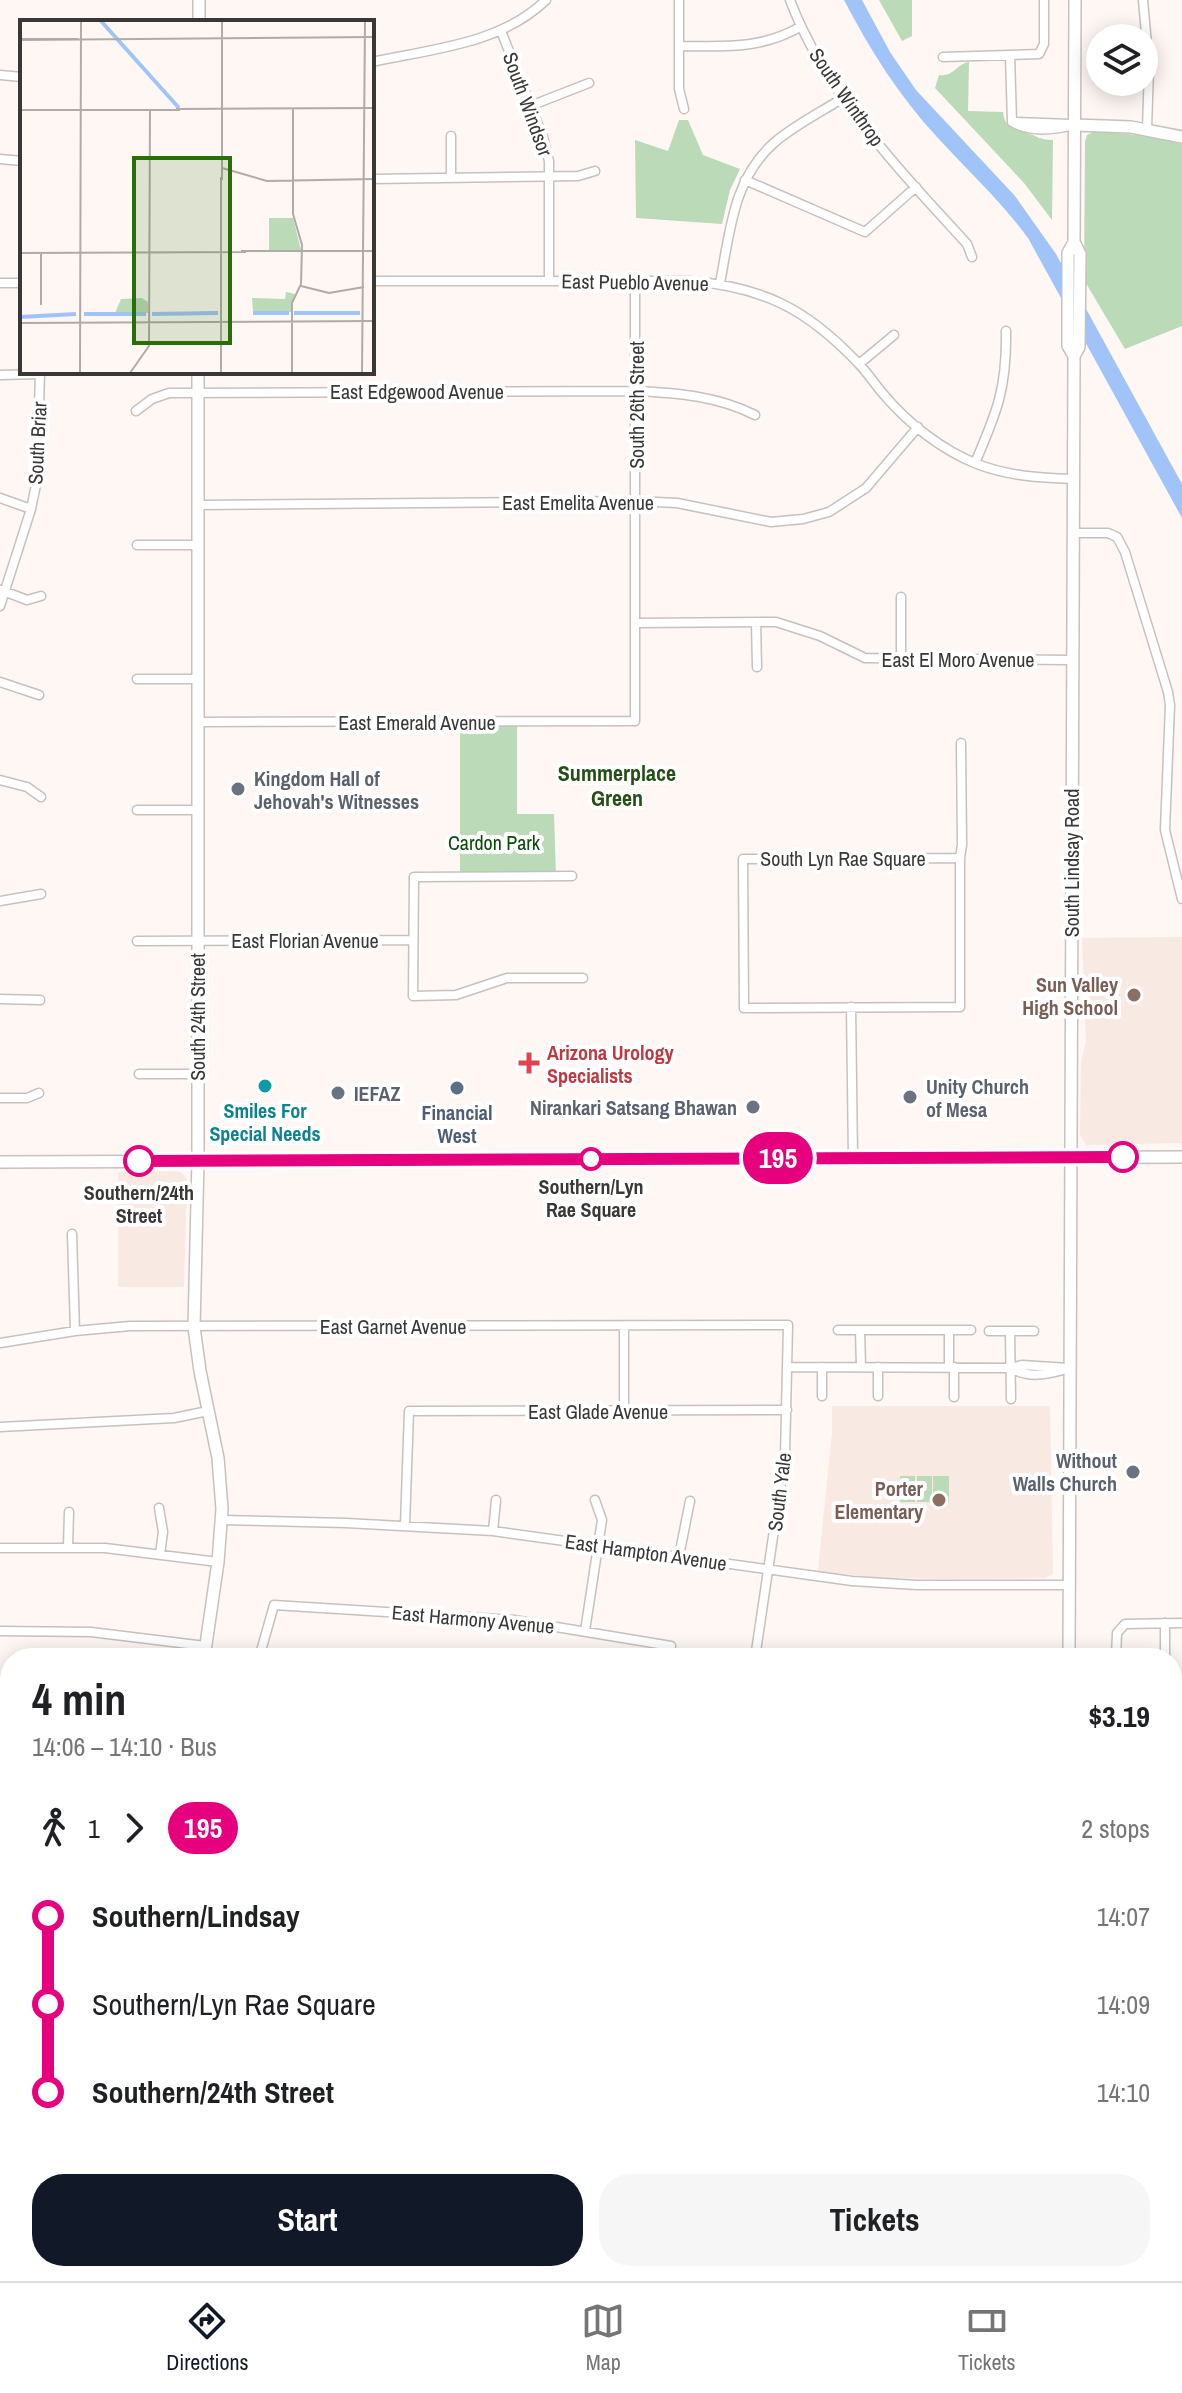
<!DOCTYPE html>
<html lang="en">
<head>
<meta charset="utf-8">
<style>
	body { margin:0; font-family:"Archivo Narrow",sans-serif; background:#f6f6f6; color:#202124; height:100vh; display:flex; flex-direction:column; font-size:30px; white-space:nowrap }
	* { box-sizing:border-box; margin:0 }
	p { font-size:26px; color:#757577 }
	.icon { flex:none; width:44px; height:44px; fill:none; stroke:currentColor; stroke-width:2; stroke-linecap:round; stroke-linejoin:round }
	.map { position:relative; flex:1; overflow:hidden }
	.sheet { position:absolute; left:0px; top:1648px; width:1182px; height:634px; display:flex; flex-direction:column; background:#fff; border-radius:32px 32px 0 0; box-shadow:0 4px 20px #0003 }
	.sheet>* { flex:none }
	.badge { padding:0 16px; border-radius:26px; font-size:28px; line-height:52px }
	.tools { position:absolute; left:1086px; top:24px; display:grid; gap:16px }
	.tools a { display:grid; place-items:center; width:72px; height:72px; border-radius:50%; background:#fff; box-shadow:0 4px 20px #0003; font-size:40px }
	.map>.badge { position:absolute; translate:-50% -50%; box-shadow:0 0 0 4px #fff }
	.legs { display:flex; align-items:center; gap:12px; height:88px; padding:0 32px; font-size:26px }
	.legs p { margin-inline-start:auto }
	.overview { display:flex; align-items:center; justify-content:space-between; height:136px; padding:0 32px }
	h1 { font-size:44px; font-weight:700; line-height:60px }
	.action { display:flex; gap:16px; margin-top:auto; padding:16px 32px }
	.action a { flex:1; height:92px; border-radius:32px; background:#111827; color:#fff; font-size:32px; font-weight:700; line-height:92px; text-align:center }
	.action a+a { background:#f6f6f6; color:#202124 }
	ul { padding:0 32px; list-style:none }
	li { display:flex; align-items:center; gap:28px; height:88px; font-size:30px }
	li i { display:grid; place-items:center; width:12px; height:100%; margin:0 10px; background:currentColor }
	li i::after { content:''; width:20px; height:20px; margin:-10px; border:6px solid; border-radius:50%; background:#fff }
	li p { margin-inline-start:auto }
	li:first-child i { background:linear-gradient(#0000 50%,currentColor 0) }
	li:last-child i { background:linear-gradient(currentColor 50%,#0000 0) }
	.tab-bar { display:flex; justify-content:space-around; align-items:center; height:112px; border-top:2px solid #e0e0e0; background:#fff; font-size:22px; color:#757577 }
	.tab-bar a { display:grid; justify-items:center; gap:4px }
	.tab-bar .selected { color:#111827 }
	.map>svg:first-child { display:block }
</style>
</head>
<body>
<div class="map">
<svg width="1182" height="2281" viewBox="0 0 1182 2281">
	<rect width="100%" height="100%" fill="#fef7f4"/>
	<path fill="#f8e9e2" d="M 1182,937 L 1182,1143 L 1086,1145 L 1080,1135 L 1081,1062 L 1086,1041 L 1082,938 Z
		M 177,1171 L 182,1173 L 187,1179 L 184,1287 L 118,1287 L 118,1172 Z
		M 832,1406 L 1050,1406 L 1053,1574 L 1045,1578 L 940,1579 L 871,1577 L 818,1571 L 832,1432 Z"/>
	<path fill="#bbdab8" d="M 879,0 L 912,0 L 912,36 L 902,41 Z
		M 969,62 L 968,111 L 1003,112 C 1005,128 1013,129 1027,133 C 1037,136 1039,140 1053,140 L 1052,220 L 1024,183 L 935,88 L 939,75 C 954,77 956,64 969,62 Z
		M 679,120 L 688,120 L 703,155 L 740,169 L 730,190 L 722,224 L 636,218 L 635,140 L 668,151 Z
		M 1095,131 L 1148,136 L 1182,144 L 1182,326 L 1125,349 L 1087,285 L 1084,284 L 1085,142 L 1087,135 Z
		M 460,722 L 517,722 L 517,814 L 554,814 L 556,876 L 460,877 Z
		M 900,1476 L 915,1476 L 915,1502 L 900,1502 Z
		M 917,1476 L 932,1476 L 932,1502 L 917,1502 Z
		M 933,1476 L 949,1476 L 949,1502 L 933,1502 Z
		M 0,1720 L 10,1720 L 10,1908 L 0,1908 Z"/>
	<path fill="#a1c4f8" d="M 844,0 L 862,0 L 890,52 L 916,90 L 1015,196 L 1056,254 L 1182,484 L 1182,518 L 1028,238 C 1001,201 968,171 937,137 C 899,96 870,50 844,0 Z"/>
	<g fill="none" stroke-linecap="round" stroke-linejoin="round">
		<path stroke="#a1c4f8" stroke-width="2" d="M 1172,1914 L 1182,1914
			M 0,1919 L 10,1919"/>
		<defs>
			<path id="street" d="M 679,0 L 679,89 L 684,109
				M 790,0 C 826,95 900,170 967,244 L 972,257
				M 1143,0 L 1149,67 L 1147,129
				M 501,31 L 543,137 L 549,161 L 549,281
				M 679,46 C 724,46 759,50 800,27
				M 1010,55 L 1012,122
				M 943,57 L 1039,54 L 1044,44 L 1044,0
				M 372,62 C 432,49 501,44 546,0
				M 0,75 L 22,77
				M 530,106 L 589,83
				M 1012,122 C 1031,133 1053,130 1075,125
				M 1016,122 L 1070,124
				M 451,136 L 451,178
				M 0,159 L 22,161
				M 372,179 L 578,176 L 595,171
				M 745,180 L 865,232 L 916,187
				M 372,281 L 688,281 C 762,286 807,309 858,363 C 868,373 875,385 885,396 C 909,424 942,450 977,464 C 1008,476 1040,478 1073,479
				M 0,283 L 22,283
				M 720,283 C 730,232 733,178 775,142 C 795,125 821,112 843,98
				M 859,364 L 894,335
				M 0,375 L 40,374
				M 136,411 L 152,399 L 169,393 L 636,391 C 678,393 717,396 755,415
				M 975,463 C 997,412 1007,388 1006,331
				M 0,498 L 31,509
				M 199,505 L 636,501 L 677,503 L 771,522 L 803,519 L 829,512 L 866,488 L 918,427
				M 1073,533 L 1108,533 L 1117,537 L 1125,552 L 1168,692 L 1170,705 L 1165,830 L 1182,899
				M 137,545 L 198,545
				M 1,590 L 27,600 L 41,596
				M 0,606 L 31,509 L 37,480 L 40,372
				M 756,622 L 757,667
				M 635,623 L 776,622 L 820,636 L 865,658 L 1072,660
				M 901,660 L 901,597
				M 137,679 L 199,679
				M 0,682 L 39,695
				M 198,722 L 635,721 L 635,280
				M 0,780 L 27,787 L 41,797
				M 137,810 L 197,810
				M 960,858 L 960,1007 L 744,1008 L 743,859 Z
				M 960,858 L 962,845 L 961,743
				M 572,876 L 414,877 L 413,996 L 456,995 L 507,978 L 583,978
				M 0,901 L 41,894
				M 137,941 L 413,940
				M 0,999 L 40,1000
				M 851,1007 L 853,1157
				M 139,1074 L 197,1074
				M 0,1098 L 27,1098 L 39,1093
				M 72,1234 L 75,1331
				M 624,1326 L 624,1410
				M 838,1330 L 971,1330
				M 860,1330 L 861,1367
				M 949,1330 L 949,1367
				M 989,1331 L 1034,1331
				M 1010,1331 L 1011,1399
				M 0,1343 L 75,1331 L 130,1326 L 788,1325 L 785,1456 L 755,1658
				M 787,1367 L 1010,1368 L 1022,1365 L 1069,1368
				M 822,1367 L 822,1396
				M 878,1367 L 878,1396
				M 1011,1368 C 1028,1378 1045,1375 1063,1370
				M 954,1397 L 954,1367
				M 0,1427 L 174,1418 L 208,1411
				M 159,1508 L 163,1532 L 160,1554
				M 222,1520 L 346,1523 L 493,1531 L 852,1581 L 917,1585 L 1069,1585
				M 405,1525 L 409,1411 L 787,1410
				M 493,1531 L 496,1500
				M 68,1547 L 69,1512
				M 0,1548 L 105,1548 L 218,1562
				M 679,1556 L 690,1501
				M 0,1631 L 91,1632 L 205,1646
				M 585,1631 L 602,1520 L 595,1500
				M 756,1655 L 774,1658
				M 259,1658 L 274,1605 L 514,1620 L 671,1646 L 669,1658
				M 1116,1658 L 1117,1633 L 1125,1624 L 1182,1623
				M 1165,1658 L 1165,1623
				M 1172,1688 L 1182,1688
				M 0,1714 L 10,1713
				M 0,2151 L 10,2151
				M 1172,2184 L 1182,2184
				M 41,2272 L 42,2281
				M 671,2272 L 672,2281
				M 754,2272 L 754,2281
				M 1006,2272 L 1068,2277 L 1182,2276
				M 127,2281 L 127,2272
				M 247,2281 L 248,2272
				M 412,2281 L 412,2272
				M 578,2281 L 578,2272"/>
			<path id="secondary" d="M 199,0 L 199,22
				M 1075,125 L 1131,127 L 1182,137
				M 1074,356 L 1079,347 L 1080,254 L 1074,242 L 1075,0
				M 198,372 L 198,1161 L 194,1327 L 200,1371 L 218,1458 L 222,1509 L 218,1562 L 204,1658
				M 0,1162 L 1182,1157
				M 1069,1658 L 1074,356 L 1068,346 L 1068,253 L 1074,242
				M 187,2272 L 187,2281
				M 1068,2272 L 1068,2281"/>
			<path id="highway" d="M 1172,2018 L 1182,2018
				M 0,2025 L 10,2025
				M 1172,2052 L 1182,2052
				M 0,2059 L 10,2058"/>
		</defs>
		<use href="#street" stroke="#c7c1bd" stroke-width="11"/>
		<use href="#secondary" stroke="#c7c1bd" stroke-width="14"/>
		<use href="#highway" stroke="#c7c1bd" stroke-width="17"/>
		<use href="#street" stroke="#fff" stroke-width="8"/>
		<use href="#secondary" stroke="#fff" stroke-width="11"/>
		<use href="#highway" stroke="#fff" stroke-width="14"/>
	</g>
	<g fill="none" stroke-linecap="round" stroke-linejoin="round">
		<defs>
			<path id="line-1" d="M 139,1161 L 1123,1157"/>
		</defs>
		<use href="#line-1" stroke="#fff" stroke-width="18"/>
		<use href="#line-1" stroke="#e6007e" stroke-width="12"/>
	</g>
	<g fill="#6b7280" stroke="#fff" stroke-width="3">
		<circle cx="238" cy="789" r="8"/>
		<circle cx="338" cy="1093" r="8"/>
		<circle cx="910" cy="1097" r="8"/>
		<circle cx="753" cy="1107" r="8"/>
		<circle cx="1133" cy="1472" r="8"/>
	</g>
	<g fill="#8d6e63" stroke="#fff" stroke-width="3">
		<circle cx="1134" cy="995" r="8"/>
		<circle cx="939" cy="1500" r="8"/>
	</g>
	<path fill="#e0444e" stroke="#fff" stroke-width="3" d="M525 1051h8v8h8v8h-8v8h-8v-8h-8v-8h8z"/>
	<circle fill="#0f9aa8" stroke="#fff" stroke-width="3" cx="265" cy="1086" r="8"/>
	<circle fill="#5c6f8a" stroke="#fff" stroke-width="3" cx="457" cy="1088" r="8"/>
	<g fill="#fff" stroke="#e6007e" stroke-width="4">
		<circle cx="1123" cy="1157" r="14"/>
		<circle cx="591" cy="1159" r="10"/>
		<circle cx="139" cy="1161" r="14"/>
	</g>
	<g text-anchor="middle" dominant-baseline="central" stroke-width="8" stroke-linejoin="round" paint-order="stroke">
		<g font-size="20" fill="#3a3836" stroke="#fff">
			<text transform="translate(847 97) rotate(55)">South Winthrop</text>
			<text transform="translate(528 104) rotate(70)">South Windsor</text>
			<text transform="translate(635 282) rotate(1)">East Pueblo Avenue</text>
			<text x="417" y="391">East Edgewood Avenue</text>
			<text transform="translate(636 405) rotate(-90)">South 26th Street</text>
			<text transform="translate(37 443) rotate(-87)">South Briar</text>
			<text x="578" y="502">East Emelita Avenue</text>
			<text x="958" y="659">East El Moro Avenue</text>
			<text x="417" y="722">East Emerald Avenue</text>
			<text x="843" y="858">South Lyn Rae Square</text>
			<text transform="translate(1071 863) rotate(-90)">South Lindsay Road</text>
			<text x="305" y="940">East Florian Avenue</text>
			<text transform="translate(197 1017) rotate(-90)">South 24th Street</text>
			<text x="393" y="1326">East Garnet Avenue</text>
			<text x="598" y="1411">East Glade Avenue</text>
			<text transform="translate(779 1492) rotate(-83)">South Yale</text>
			<text transform="translate(646 1552) rotate(8)">East Hampton Avenue</text>
			<text transform="translate(473 1619) rotate(5)">East Harmony Avenue</text>
		</g>
		<g font-size="20" font-weight="bold" fill="#5b616d" stroke="#fff" text-anchor="start">
			<text x="254" y="778">Kingdom Hall of<tspan x="254" dy="23">Jehovah's Witnesses</tspan></text>
			<text x="926" y="1086">Unity Church<tspan x="926" dy="23">of Mesa</tspan></text>
			<text x="354" y="1093">IEFAZ</text>
			<text x="737" y="1107" text-anchor="end">Nirankari Satsang Bhawan</text>
			<text x="1117" y="1460" text-anchor="end">Without<tspan x="1117" dy="23">Walls Church</tspan></text>
		</g>
		<g font-size="20" fill="#084908" stroke="#fff">
			<text x="494" y="842">Cardon Park</text>
		</g>
		<g font-size="20" font-weight="bold" fill="#785e54" stroke="#fff" text-anchor="end">
			<text x="1118" y="984">Sun Valley<tspan x="1118" dy="23">High School</tspan></text>
			<text x="923" y="1488">Porter<tspan x="923" dy="23">Elementary</tspan></text>
		</g>
		<g font-size="20" font-weight="bold" fill="#be3a42" stroke="#fff" text-anchor="start">
			<text x="547" y="1052">Arizona Urology<tspan x="547" dy="23">Specialists</tspan></text>
		</g>
		<g font-size="20" font-weight="bold" fill="#0d838f" stroke="#fff">
			<text x="265" y="1110">Smiles For<tspan x="265" dy="23">Special Needs</tspan></text>
		</g>
		<g font-size="20" font-weight="bold" fill="#4e5e75" stroke="#fff">
			<text x="457" y="1112">Financial<tspan x="457" dy="23">West</tspan></text>
		</g>
		<g font-size="20" font-weight="bold" fill="#3a3836" stroke="#fff">
			<text x="591" y="1186">Southern/Lyn<tspan x="591" dy="23">Rae Square</tspan></text>
			<text x="139" y="1192">Southern/24th<tspan x="139" dy="23">Street</tspan></text>
		</g>
		<g font-size="22" font-weight="bold" fill="#255015" stroke="#fff">
			<text x="617" y="773">Summerplace<tspan x="617" dy="25">Green</tspan></text>
		</g>
	</g>
	<g transform="translate(20 20)">
		<rect width="354" height="354" fill="#fef7f4"/>
		<path d="M 249,198 L 273,198 L 281,230 L 249,230 ZM 266,272 L 275,274 L 271,292 L 233,292 L 232,278 L 265,279 ZM 122,278 L 128,282 L 128,293 L 95,293 L 101,279 Z" fill="#bbdab8"/>
		<path fill="none" stroke="#a1c4f8" stroke-width="4" d="M 81,1 L 159,88M 233,293 L 269,293M 274,293 L 340,293M 64,294 L 126,294M 132,294 L 198,293M 0,297 L 56,294"/>
		<path fill="none" stroke="#b0aba8" stroke-width="2" d="M 0,19 L 58,19M 0,20 L 354,17M 156,89 L 354,88M 0,90 L 160,90M 202,148 L 247,161 L 354,159M 202,160 L 202,1M 221,231 L 354,231M 0,233 L 226,232M 281,266 L 309,273 L 344,267M 21,285 L 21,233M 0,303 L 354,301M 60,353 L 61,1M 110,353 L 129,326 L 130,89M 201,353 L 201,157M 272,353 L 272,283 L 281,264 L 282,225 L 273,194 L 273,89M 342,353 L 345,1"/>
		<path fill="#2a6e07" fill-opacity="0.15" stroke="#2a6e07" stroke-width="4" d="M 114,138 L 210,138 L 210,323 L 114,323 Z"/>
		<rect width="354" height="354" fill="none" stroke="#3a3836" stroke-width="4"/>
	</g>
</svg>
<div class="tools">
<a><svg class="icon" aria-label="layers" viewBox="0 0 24 24"><path d="M12 4l9 5-9 5-9-5zM3 14l9 5 9-5"/></svg></a>
</div>
<b class="badge" style="left:778px;top:1158px;background:#e6007e;color:#fff">195</b>
<section class="sheet">
<div class="overview"><div><h1>4 min</h1><p>14:06 – 14:10 · Bus</p></div><b>$3.19</b></div>
<div class="legs"><svg class="icon" aria-label="walk" viewBox="0 0 24 24"><circle cx="13" cy="4" r="2"/><path d="M13 8l-2 6 4 7M11 14l-3 7M7 12l3-4h3l4 4"/></svg>1<svg class="icon" aria-label="forward" viewBox="0 0 24 24"><path d="M9 5l7 7-7 7"/></svg><b class="badge" style="background:#e6007e;color:#fff">195</b><p>2 stops</p></div>
<ul>
<li><i style="color:#e6007e"></i><b>Southern/Lindsay</b><p>14:07</p></li>
<li><i style="color:#e6007e"></i><span>Southern/Lyn Rae Square</span><p>14:09</p></li>
<li><i style="color:#e6007e"></i><b>Southern/24th Street</b><p>14:10</p></li>
</ul>
<div class="action"><a>Start</a><a>Tickets</a></div>
</section>
</div>
<nav class="tab-bar">
<a class="selected"><svg class="icon" aria-label="directions" viewBox="0 0 24 24"><path d="M12 3l9 9-9 9-9-9zM9 14v-3h6M13 9l2 2-2 2"/></svg>Directions</a>
<a><svg class="icon" aria-label="map" viewBox="0 0 24 24"><path d="M3 6l6-2 6 2 6-2v14l-6 2-6-2-6 2zM9 4v14M15 6v14"/></svg>Map</a>
<a><svg class="icon" aria-label="tickets" viewBox="0 0 24 24"><path d="M3 7h18v10H3zM15 7v10"/></svg>Tickets</a>
</nav>
</body>
</html>
